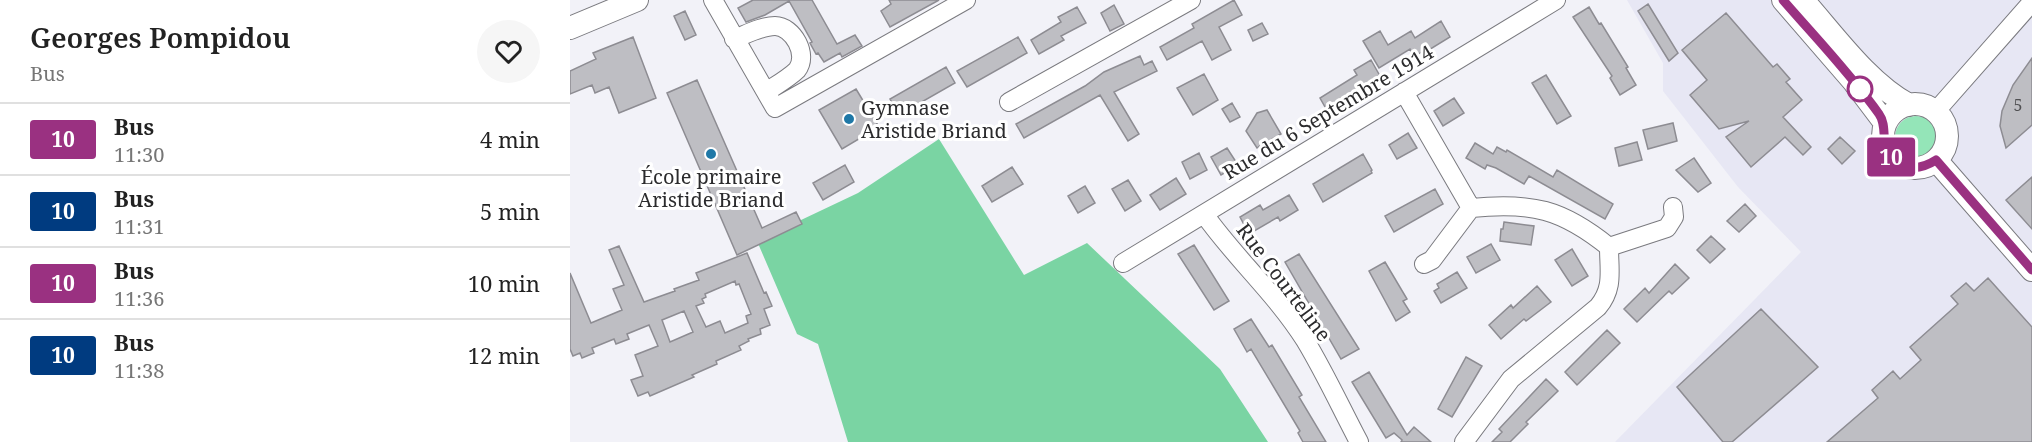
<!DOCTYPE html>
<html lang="fr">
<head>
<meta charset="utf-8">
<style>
	body { margin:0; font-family:"Noto Serif",serif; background:#f6f6f6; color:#222; height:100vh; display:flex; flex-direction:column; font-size:22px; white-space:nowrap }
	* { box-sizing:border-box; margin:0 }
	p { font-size:20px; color:#767676 }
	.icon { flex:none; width:33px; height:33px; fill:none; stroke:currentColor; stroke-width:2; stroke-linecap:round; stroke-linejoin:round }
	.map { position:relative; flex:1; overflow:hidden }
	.side { display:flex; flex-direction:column; background:#fff; width:570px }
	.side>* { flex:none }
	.badge { padding:0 12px; border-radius:4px; font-size:21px; line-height:39px }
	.map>.badge { position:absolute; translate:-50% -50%; box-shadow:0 0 0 3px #fff }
	.round { display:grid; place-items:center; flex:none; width:63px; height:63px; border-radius:32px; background:#f6f6f6 }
	.summary { display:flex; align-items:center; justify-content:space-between; height:102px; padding:0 30px }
	h1 { font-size:28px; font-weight:600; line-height:45px }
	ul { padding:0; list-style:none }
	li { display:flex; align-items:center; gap:18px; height:72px; padding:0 30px; border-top:2px solid #e0e0e0 }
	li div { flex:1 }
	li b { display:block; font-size:22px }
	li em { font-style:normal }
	li .badge { min-width:66px; font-weight:700; text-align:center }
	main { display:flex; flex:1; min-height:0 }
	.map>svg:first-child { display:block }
</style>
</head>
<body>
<main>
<section class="side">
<div class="summary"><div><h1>Georges Pompidou</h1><p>Bus</p></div><a class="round"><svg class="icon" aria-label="heart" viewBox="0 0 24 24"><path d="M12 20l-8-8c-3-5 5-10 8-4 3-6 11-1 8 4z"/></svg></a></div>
<ul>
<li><span class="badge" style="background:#9a3181;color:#fff">10</span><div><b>Bus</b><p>11:30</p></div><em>4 min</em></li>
<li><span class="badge" style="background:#003b80;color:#fff">10</span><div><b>Bus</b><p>11:31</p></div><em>5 min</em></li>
<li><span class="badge" style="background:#9a3181;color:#fff">10</span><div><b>Bus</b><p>11:36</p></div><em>10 min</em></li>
<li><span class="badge" style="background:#003b80;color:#fff">10</span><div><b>Bus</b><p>11:38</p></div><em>12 min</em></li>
</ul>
</section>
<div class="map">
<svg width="1462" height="442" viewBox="0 0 1462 442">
	<rect width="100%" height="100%" fill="#f2f2f8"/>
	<path fill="#e7e7f4" d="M 1057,0 L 1462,0 L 1462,442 L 1045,442 L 1231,252 L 1168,187 L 1093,91 L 1093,63 Z"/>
	<path fill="#94e5b8" d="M1325 137a21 21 0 1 1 42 0a21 21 0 1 1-42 0Z"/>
	<path fill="#7ad4a3" d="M 369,139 L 454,275 L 517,243 L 650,369 L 698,442 L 278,442 L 248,344 L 227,334 L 187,241 L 288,193 Z"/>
	<path fill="#bebec3" stroke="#8d8c92" stroke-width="1.5" fill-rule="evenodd" d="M 183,0 L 242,0 L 267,44 L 285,35 L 292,46 L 272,57 L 270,53 L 254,62 L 248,53 L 246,54 L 240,43 L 242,42 L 219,1 L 195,15 L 176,22 L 168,8 Z
		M 319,0 L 369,0 L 320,27 L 311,11 L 321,4 Z
		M 664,0 L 672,15 L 649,27 L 661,50 L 642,60 L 632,41 L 597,60 L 590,47 L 624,28 L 622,24 Z
		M 1078,4 L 1108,53 L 1099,61 L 1068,11 Z
		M 544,5 L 554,24 L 540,31 L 531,13 Z
		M 507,7 L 516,23 L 491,36 L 494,40 L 469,54 L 461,40 L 491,22 L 488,17 Z
		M 1019,7 L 1029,24 L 1031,23 L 1058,67 L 1056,68 L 1066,85 L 1050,95 L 1040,78 L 1042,76 L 1003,17 Z
		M 115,11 L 126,35 L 115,40 L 104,16 Z
		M 1156,13 L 1203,67 L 1207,64 L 1220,79 L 1216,82 L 1232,100 L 1213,117 L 1241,147 L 1233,155 L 1215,137 L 1181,167 L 1156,137 L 1179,121 L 1149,129 L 1120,95 L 1137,80 L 1112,50 Z
		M 871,21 L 880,37 L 854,53 L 853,51 L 844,57 L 840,49 L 809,68 L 793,41 L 810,31 L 818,45 L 841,31 L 845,38 Z
		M 692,23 L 698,34 L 683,41 L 678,30 Z
		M 63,37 L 86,98 L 49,113 L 39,87 L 25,93 L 22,85 L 0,94 L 0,71 L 26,59 L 23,53 Z
		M 448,37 L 457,53 L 397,87 L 387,71 Z
		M 570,56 L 574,65 L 582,61 L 587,71 L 544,92 L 569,134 L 558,141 L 530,95 L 454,138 L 446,124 L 515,86 L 534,72 Z
		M 1462,58 L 1462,125 L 1436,148 L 1430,126 L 1432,111 L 1443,85 Z
		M 801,60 L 810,76 L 806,79 L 808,83 L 759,114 L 750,98 L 787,75 L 784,70 Z
		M 376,67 L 385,83 L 329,115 L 320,99 Z
		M 634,74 L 648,100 L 623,115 L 607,88 Z
		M 976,75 L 1001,116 L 987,124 L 962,83 Z
		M 127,80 L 192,228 L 226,212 L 232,224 L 167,255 L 97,93 Z
		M 286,89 L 309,127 L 272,149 L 249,110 Z
		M 884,98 L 894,113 L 873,126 L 864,111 Z
		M 662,103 L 670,117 L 660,122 L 652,109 Z
		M 697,110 L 711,134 L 702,139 L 705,142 L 694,149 L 691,145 L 687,148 L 676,131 L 687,113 Z
		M 1103,123 L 1107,141 L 1078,149 L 1073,130 Z
		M 838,133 L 847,148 L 827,159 L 819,145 Z
		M 1270,137 L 1285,151 L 1272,164 L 1258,149 Z
		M 1067,142 L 1072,160 L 1049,166 L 1045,148 Z
		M 905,143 L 923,154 L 927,147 L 936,152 L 937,150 L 983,177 L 987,170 L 1043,204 L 1035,219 L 959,176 L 954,184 L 926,168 L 917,165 L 915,169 L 896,158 Z
		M 657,148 L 668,165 L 651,175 L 641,157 Z
		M 629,153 L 637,170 L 620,179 L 612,162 Z
		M 793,154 L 802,170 L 801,171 L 802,173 L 753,202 L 743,184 Z
		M 1124,158 L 1141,183 L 1128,192 L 1106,170 Z
		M 275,165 L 284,182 L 253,200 L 243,183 Z
		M 442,167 L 453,184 L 422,202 L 412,186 Z
		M 1462,177 L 1462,229 L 1436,200 Z
		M 606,178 L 616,194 L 590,210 L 580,195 Z
		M 558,180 L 571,201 L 555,211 L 542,189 Z
		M 515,186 L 525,203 L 508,213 L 498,196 Z
		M 865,189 L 873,204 L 824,232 L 815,216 Z
		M 719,195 L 728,210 L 710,221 L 708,217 L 679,234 L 670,217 L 690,205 L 693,210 Z
		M 1175,204 L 1186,216 L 1169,232 L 1157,221 Z
		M 934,222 L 964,226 L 961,245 L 930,241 L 931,229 L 933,229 Z
		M 1141,236 L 1155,249 L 1140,263 L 1127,250 Z
		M 921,244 L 930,260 L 906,273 L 897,257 Z
		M 624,245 L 659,301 L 644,310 L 608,254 Z
		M 49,246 L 74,302 L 105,291 L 104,289 L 129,280 L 126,273 L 177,253 L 194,293 L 196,292 L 202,306 L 194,309 L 200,325 L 190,329 L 191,334 L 178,339 L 179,341 L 169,346 L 171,350 L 146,361 L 147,364 L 122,375 L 124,377 L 80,396 L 78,392 L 68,396 L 61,380 L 73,376 L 65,355 L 88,346 L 79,325 L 57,334 L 59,339 L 46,344 L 44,339 L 22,348 L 24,353 L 12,358 L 10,353 L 3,356 L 0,349 L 0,273 L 21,323 L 52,310 L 43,289 L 54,285 L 39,250 ZM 165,281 L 166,285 L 169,284 L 181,314 L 176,316 L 178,323 L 155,333 L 150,321 L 136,327 L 126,306 L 134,303 L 132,299 L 136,297 L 135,294 ZM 114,311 L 123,332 L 100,342 L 92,320 Z
		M 1002,249 L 1018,276 L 1002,286 L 985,260 Z
		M 729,254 L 789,349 L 771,359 L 715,262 Z
		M 815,262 L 837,299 L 833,301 L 840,312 L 826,321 L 799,271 Z
		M 1105,264 L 1119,278 L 1102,294 L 1099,291 L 1067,322 L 1054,309 L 1075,288 L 1079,293 Z
		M 887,272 L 897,288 L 871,303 L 864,291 L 869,288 L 867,284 Z
		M 1418,278 L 1462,327 L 1462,442 L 1257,442 L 1308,398 L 1302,390 L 1323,371 L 1330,379 L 1351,360 L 1340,347 L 1388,304 L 1381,296 L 1396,283 L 1404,291 Z
		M 967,286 L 981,302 L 956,321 L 954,319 L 931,339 L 919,325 L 941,305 L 943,308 Z
		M 1191,309 L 1248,367 L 1162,442 L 1153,442 L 1107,387 Z
		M 681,319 L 699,347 L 702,345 L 732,395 L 729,397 L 756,442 L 733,442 L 728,433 L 730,431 L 681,349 L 677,352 L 664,329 Z
		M 1037,330 L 1050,343 L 1007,385 L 995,372 Z
		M 896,357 L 912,366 L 882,417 L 868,409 Z
		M 799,372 L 837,435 L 844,427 L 861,442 L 831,442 L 832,440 L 824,433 L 816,438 L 782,382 Z
		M 976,379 L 988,391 L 956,422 L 958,424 L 940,442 L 922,442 L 932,432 L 929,429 Z"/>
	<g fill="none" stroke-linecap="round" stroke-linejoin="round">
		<defs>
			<path id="minor" d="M 143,0 L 205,108 L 396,0
				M 164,39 C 177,34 192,26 205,26 C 223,26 239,55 227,70 C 219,78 205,86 196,92
				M 834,92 L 901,208 C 962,202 992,209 1039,247 C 1039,271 1044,288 1028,307 L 941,379 L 894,442
				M 439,102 L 621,0
				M 1366,111 L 1462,2
				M 634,214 C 665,258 706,294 735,340 C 755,373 771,408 789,442
				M 1039,247 L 1097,228 L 1104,217 L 1103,207
				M 553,263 L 986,0
				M 854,264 L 862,260 L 901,208"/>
			<path id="major" d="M 1213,0 L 1284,82 L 1315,123
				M 1233,0 C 1264,35 1298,83 1339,105
				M 0,28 L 67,0
				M1313 136a32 32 0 1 1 64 0a32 32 0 1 1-64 0Z
				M 1366,160 L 1462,270"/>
		</defs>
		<use href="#minor" stroke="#7a7a7f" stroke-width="20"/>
		<use href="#major" stroke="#7a7a7f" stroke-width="24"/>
		<use href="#minor" stroke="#fff" stroke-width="18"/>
		<use href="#major" stroke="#fff" stroke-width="22"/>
	</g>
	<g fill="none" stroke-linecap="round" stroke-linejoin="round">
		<defs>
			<path id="line" d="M 1213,0 C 1245,37 1280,73 1309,114 C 1319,128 1308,147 1324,160 C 1338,171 1352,169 1366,160 L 1462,270"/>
		</defs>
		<use href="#line" stroke="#fff" stroke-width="14"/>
		<use href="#line" stroke="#9a3181" stroke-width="9"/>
	</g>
	<circle fill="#fff" stroke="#9a3181" stroke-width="3" cx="1290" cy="89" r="12"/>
	<g fill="#1f78a7" stroke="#fff" stroke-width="2">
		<circle cx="279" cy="119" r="6"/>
		<circle cx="141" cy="154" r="6"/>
	</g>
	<g text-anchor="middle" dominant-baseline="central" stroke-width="6" stroke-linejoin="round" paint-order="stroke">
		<g font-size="16" fill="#505052">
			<text x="1448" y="105">5</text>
		</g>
		<g font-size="20" fill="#2b2b2d" stroke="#fff" text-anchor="start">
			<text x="291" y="107">Gymnase<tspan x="291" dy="23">Aristide Briand</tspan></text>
			<text x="141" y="176" text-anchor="middle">École primaire<tspan x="141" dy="23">Aristide Briand</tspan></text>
		</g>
		<g font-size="20" fill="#2b2b2d" stroke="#fff">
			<text transform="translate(758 112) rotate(-31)">Rue du 6 Septembre 1914</text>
			<text transform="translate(714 282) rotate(53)">Rue Courteline</text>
		</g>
	</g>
</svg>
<b class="badge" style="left:1321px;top:157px;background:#9a3181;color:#fff">10</b>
</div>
</main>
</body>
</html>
